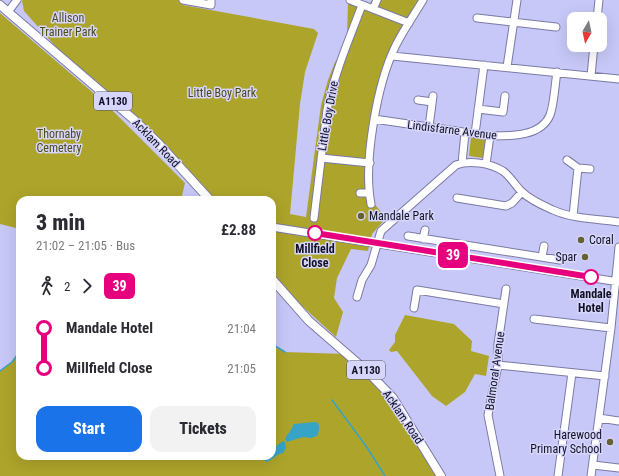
<!DOCTYPE html>
<html lang="en">
<head>
<meta charset="utf-8">
<style>
	body { margin:0; font-family:"Roboto Condensed",sans-serif; background:#f2f2f3; color:#2b2b33; height:100vh; display:flex; flex-direction:column; font-size:15px; white-space:nowrap }
	* { box-sizing:border-box; margin:0 }
	p { font-size:13px; color:#7c7c81 }
	.icon { flex:none; width:22px; height:22px; fill:none; stroke:currentColor; stroke-width:2; stroke-linecap:round; stroke-linejoin:round }
	.map { position:relative; flex:1; overflow:hidden }
	.panel { position:absolute; left:16px; top:196px; width:260px; height:264px; display:flex; flex-direction:column; background:#fff; border-radius:12px; box-shadow:0 4px 16px #0002 }
	.panel>* { flex:none }
	.badge { padding:0 8px; border-radius:6px; font-size:14px; line-height:26px }
	.needle { width:26px; rotate:189deg }
	.controls { position:absolute; left:567px; top:12px; display:grid; gap:8px }
	.controls a { display:grid; place-items:center; width:40px; height:40px; border-radius:8px; background:#fff; box-shadow:0 4px 16px #0002; font-size:20px }
	.map>.badge { position:absolute; translate:-50% -50%; box-shadow:0 0 0 2px #fff }
	.legs { display:flex; align-items:center; gap:6px; height:44px; padding:0 20px; font-size:13px }
	.legs p { margin-inline-start:auto }
	.head { display:flex; align-items:center; justify-content:space-between; height:68px; padding:0 20px }
	h1 { font-size:22px; font-weight:800; line-height:30px }
	.action { display:flex; gap:8px; margin-top:auto; padding:8px 20px }
	.action a { flex:1; height:46px; border-radius:12px; background:#1a73e8; color:#fff; font-size:16px; font-weight:800; line-height:46px; text-align:center }
	.action a+a { background:#f2f2f3; color:#2b2b33 }
	ul { padding:0 20px; list-style:none }
	li { display:flex; align-items:center; gap:14px; height:40px; font-size:15px }
	li i { display:grid; place-items:center; width:6px; height:100%; margin:0 5px; background:currentColor }
	li i::after { content:''; width:10px; height:10px; margin:-5px; border:3px solid; border-radius:50%; background:#fff }
	li p { margin-inline-start:auto }
	li:first-child i { background:linear-gradient(#0000 50%,currentColor 0) }
	li:last-child i { background:linear-gradient(currentColor 50%,#0000 0) }
	.map>svg:first-child { display:block }
</style>
</head>
<body>
<div class="map">
<svg width="619" height="476" viewBox="0 0 619 476">
	<rect width="100%" height="100%" fill="#c8c8f8"/>
	<path fill="#ada42b" d="M 23,0 L 183,0 L 183,5 L 314,29 L 318,33 L 305,72 L 300,104 L 290,214 L 306,217 L 321,105 L 328,80 L 335,62 L 342,53 L 347,39 L 348,0 L 368,7 L 372,0 L 423,0 L 392,56 L 374,119 L 368,196 L 386,218 L 372,234 L 368,251 L 351,249 L 337,278 L 334,298 L 343,312 L 336,337 L 290,295 L 272,273 L 272,218 L 275,216 L 272,215 L 272,200 L 211,200 L 160,142 L 56,47 L 24,11 L 22,1 Z
		M 0,13 L 105,103 L 185,183 L 181,200 L 20,200 L 20,229 L 0,224 Z
		M 471,137 L 486,139 L 483,158 L 469,156 Z
		M 405,315 L 454,324 L 472,341 L 471,351 L 489,356 L 486,376 L 475,374 L 465,392 L 446,406 L 432,396 L 397,351 L 391,352 L 389,350 L 395,342 L 395,335 Z
		M 272,344 L 285,352 L 344,354 L 365,373 L 390,401 L 436,476 L 0,476 L 0,371 L 12,362 L 20,351 L 20,456 L 272,456 Z"/>
	<path fill="#37a3c7" d="M 315,422 L 318,423 C 320,427 319,431 317,436 L 311,438 L 303,437 L 287,442 L 285,439 L 287,435 L 289,433 L 294,424 Z
		M 283,441 L 285,442 L 286,448 L 283,453 C 276,454 274,459 267,462 L 262,459 L 263,456 L 272,456 L 272,447 L 275,447 Z"/>
	<g fill="none" stroke-linecap="round" stroke-linejoin="round">
		<path stroke="#37a3c7" stroke-width="1.5" d="M 272,344 L 285,352
			M 0,371 L 12,362 L 20,351
			M 332,400 L 366,446 L 385,476"/>
		<defs>
			<path id="minor" d="M 183,0 L 211,5 L 211,0
				M 350,0 L 409,23
				M 373,9 L 377,0
				M 8,12 L 17,0
				M 477,18 L 556,27
				M 597,19 L 599,0
				M 392,56 L 619,79
				M 507,67 L 517,0
				M 591,76 L 594,45
				M 418,100 L 432,102
				M 478,109 L 503,112 L 505,96
				M 374,119 L 490,136 C 510,136 541,137 550,115 C 554,105 555,84 557,72
				M 429,127 L 433,96
				M 475,134 L 484,65
				M 321,158 L 370,163
				M 567,160 L 578,168 L 590,169
				M 462,163 L 465,133
				M 486,164 L 490,136
				M 360,193 L 369,193
				M 457,198 L 506,206 L 512,203 L 522,192
				M 371,204 C 363,163 377,83 396,45 C 404,29 414,15 423,0
				M 573,216 L 578,168
				M 314,218 L 327,110 C 334,74 349,40 362,5
				M 272,227 L 619,282
				M 408,236 L 560,260
				M 423,239 L 425,230
				M 542,257 L 544,246
				M 357,297 L 362,280 L 371,265 L 381,231 L 456,165 C 469,160 490,163 503,171 C 510,176 515,185 521,191 C 530,200 542,205 553,210 C 573,219 598,219 619,222
				M 414,308 L 417,290 L 504,304
				M 534,319 L 611,328
				M 498,365 L 605,376
				M 599,418 L 619,421
				M 593,465 L 619,468
				M 500,476 L 488,415 L 498,365 L 498,344 L 506,289
				M 558,476 L 572,373
				M 591,476 L 611,328 L 619,247"/>
			<path id="major" d="M 0,5 L 132,118 L 159,144 L 210,200
				M 272,279 L 309,321 L 369,373 L 393,398 L 441,476"/>
		</defs>
		<use href="#minor" stroke="#7a7aa5" stroke-width="9"/>
		<use href="#major" stroke="#7a7aa5" stroke-width="10"/>
		<use href="#minor" stroke="#fff" stroke-width="7"/>
		<use href="#major" stroke="#fff" stroke-width="8"/>
	</g>
	<g fill="none" stroke-linecap="round" stroke-linejoin="round">
		<defs>
			<path id="line-1" d="M 315,233 L 591,277"/>
		</defs>
		<use href="#line-1" stroke="#fff" stroke-width="9"/>
		<use href="#line-1" stroke="#e6007e" stroke-width="6"/>
	</g>
	<g fill="#66622f" stroke="#d6d6fd" stroke-width="1.5">
		<circle cx="361" cy="216" r="4"/>
		<circle cx="581" cy="240" r="4"/>
		<circle cx="585" cy="257" r="4"/>
		<circle cx="610" cy="442" r="4"/>
	</g>
	<g fill="#fff" stroke="#e6007e" stroke-width="2">
		<circle cx="315" cy="233" r="7"/>
		<circle cx="591" cy="277" r="7"/>
	</g>
	<g text-anchor="middle" dominant-baseline="central" stroke-width="3" stroke-linejoin="round" paint-order="stroke">
		<g fill="#d6d6fd" stroke="#4d4c64" stroke-width="1">
			<rect x="94" y="92" width="38" height="18" rx="3"/>
			<rect x="347" y="361" width="38" height="18" rx="3"/>
		</g>
		<g font-size="11" font-weight="bold" fill="#121122">
			<text x="113" y="101">A1130</text>
			<text x="366" y="370">A1130</text>
		</g>
		<g font-size="12" fill="#4d491a" stroke="#d6d6fd">
			<text x="68" y="18">Allison<tspan x="68" dy="14">Trainer Park</tspan></text>
			<text x="222" y="93">Little Boy Park</text>
			<text x="59" y="134">Thornaby<tspan x="59" dy="14">Cemetery</tspan></text>
		</g>
		<g font-size="12" fill="#121122" stroke="#d6d6fd">
			<text transform="translate(328 116) rotate(-80)">Little Boy Drive</text>
			<text transform="translate(452 130) rotate(7)">Lindisfarne Avenue</text>
			<text transform="translate(156 143) rotate(46)">Acklam Road</text>
			<text transform="translate(495 371) rotate(-82)">Balmoral Avenue</text>
			<text transform="translate(403 417) rotate(56)">Acklam Road</text>
		</g>
		<g font-size="12" fill="#121122" stroke="#d6d6fd" text-anchor="start">
			<text x="369" y="216">Mandale Park</text>
			<text x="589" y="240">Coral</text>
			<text x="577" y="257" text-anchor="end">Spar</text>
			<text x="602" y="435" text-anchor="end">Harewood<tspan x="602" dy="14">Primary School</tspan></text>
		</g>
		<g font-size="12" font-weight="bold" fill="#121122" stroke="#d6d6fd">
			<text x="315" y="249">Millfield<tspan x="315" dy="14">Close</tspan></text>
			<text x="591" y="294">Mandale<tspan x="591" dy="14">Hotel</tspan></text>
		</g>
	</g>
</svg>
<div class="controls">
<a><svg class="needle" viewBox="-14 -14 28 28"><path d="M0-13l5 13h-10z" fill="#e53935"/><path d="M0 13l5-13h-10z" fill="#7c7c81"/></svg></a>
</div>
<b class="badge" style="left:453px;top:255px;background:#e6007e;color:#fff">39</b>
<section class="panel">
<div class="head"><div><h1>3 min</h1><p>21:02 – 21:05 · Bus</p></div><b>£2.88</b></div>
<div class="legs"><svg class="icon" aria-label="walk" viewBox="0 0 24 24"><circle cx="13" cy="4" r="2"/><path d="M13 8l-2 6 4 7M11 14l-3 7M7 12l3-4h3l4 4"/></svg>2<svg class="icon" aria-label="forward" viewBox="0 0 24 24"><path d="M9 5l7 7-7 7"/></svg><b class="badge" style="background:#e6007e;color:#fff">39</b></div>
<ul>
<li><i style="color:#e6007e"></i><b>Mandale Hotel</b><p>21:04</p></li>
<li><i style="color:#e6007e"></i><b>Millfield Close</b><p>21:05</p></li>
</ul>
<div class="action"><a>Start</a><a>Tickets</a></div>
</section>
</div>
</body>
</html>
